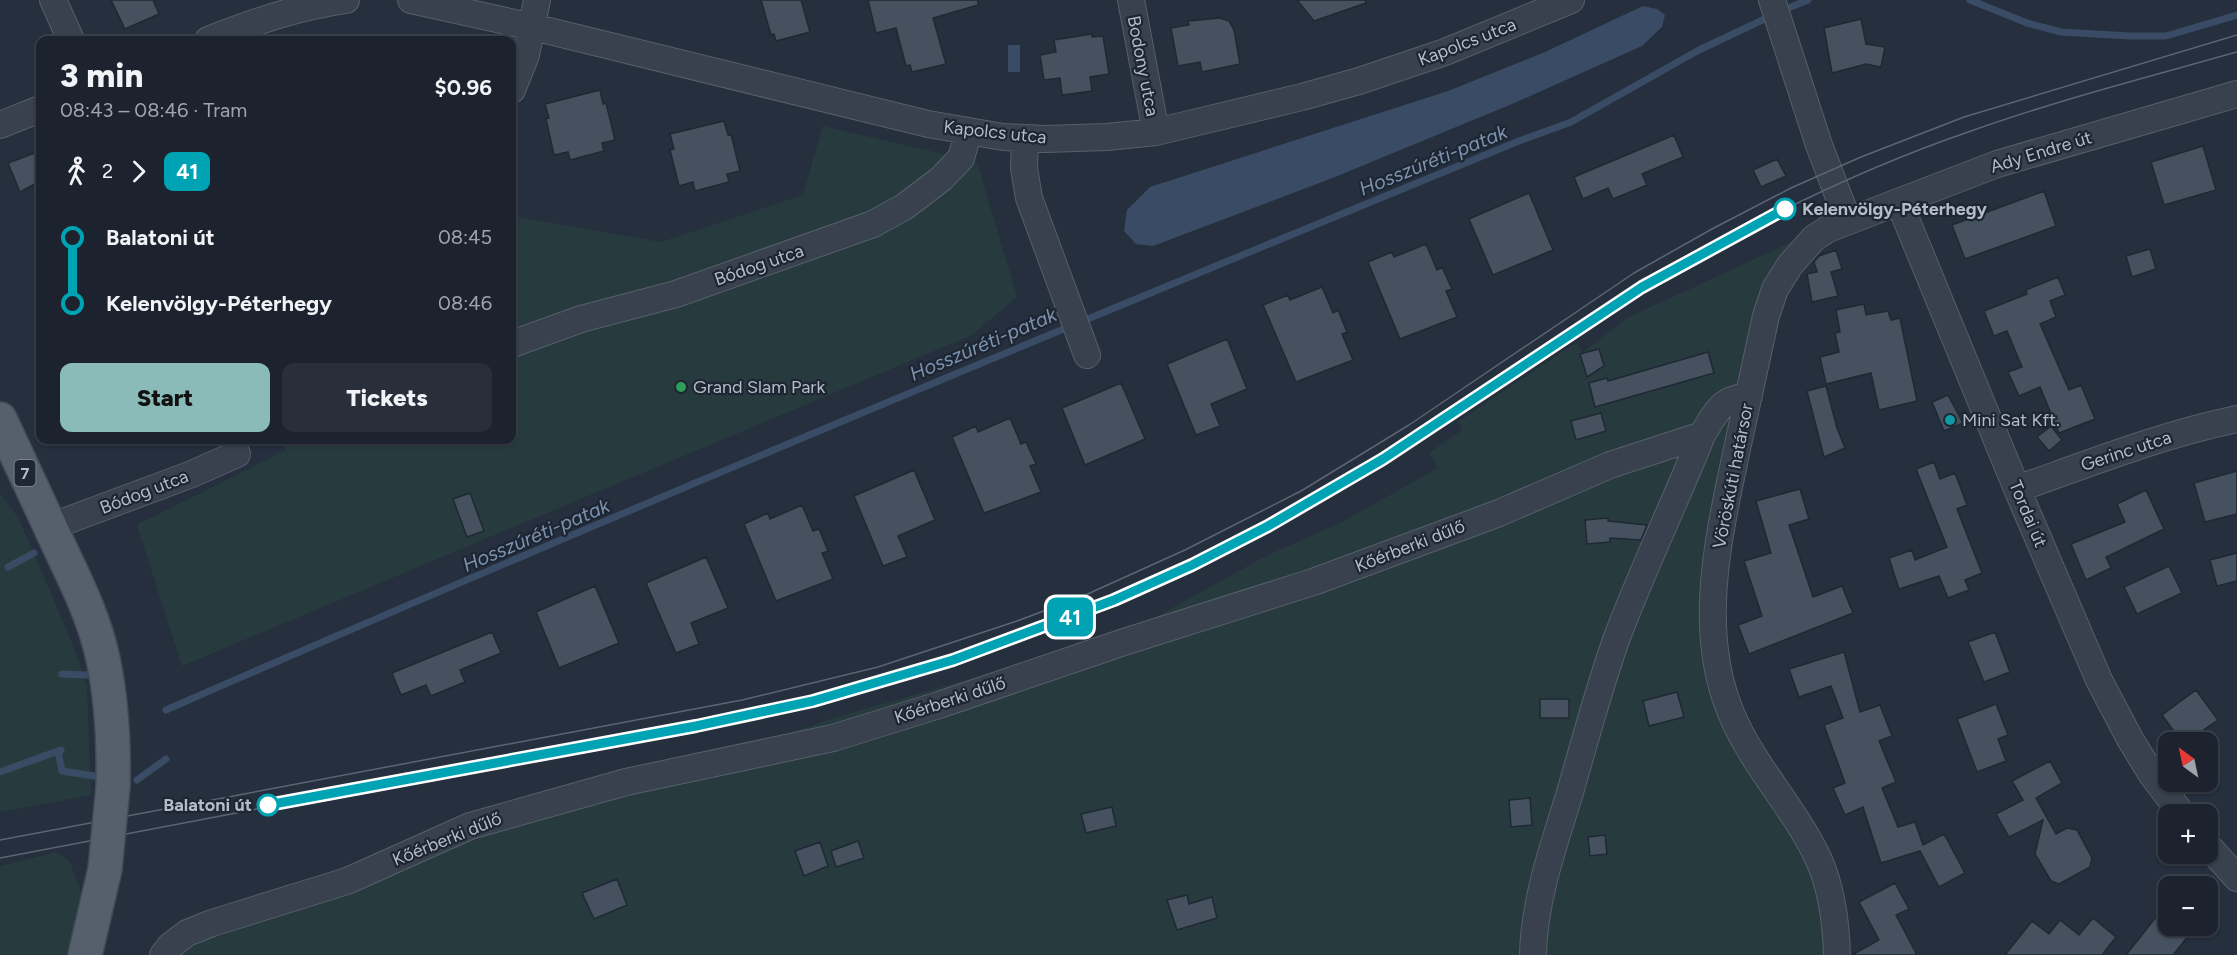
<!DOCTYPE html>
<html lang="en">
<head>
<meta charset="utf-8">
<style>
	body { margin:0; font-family:Figtree,sans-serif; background:#292f3a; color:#f1f3f6; height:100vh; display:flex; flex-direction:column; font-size:22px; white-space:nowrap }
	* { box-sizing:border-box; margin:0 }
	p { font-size:20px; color:#a0a4aa }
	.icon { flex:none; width:33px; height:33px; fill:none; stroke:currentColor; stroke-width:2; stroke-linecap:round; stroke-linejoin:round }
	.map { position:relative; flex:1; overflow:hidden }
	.side { position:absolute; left:36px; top:36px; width:480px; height:408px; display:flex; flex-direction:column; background:#1c232e; border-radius:12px; box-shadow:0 2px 4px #0004,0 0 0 2px #3a404a }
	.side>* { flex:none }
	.badge { padding:0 12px; border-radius:9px; font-size:21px; line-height:39px }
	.needle { width:39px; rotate:327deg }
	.fabs { position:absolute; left:2158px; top:732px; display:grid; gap:12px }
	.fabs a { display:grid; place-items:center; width:60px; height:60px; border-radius:12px; background:#1c232e; box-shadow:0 2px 4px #0004,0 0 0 2px #3a404a; font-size:30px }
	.map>.badge { position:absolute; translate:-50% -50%; box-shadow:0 0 0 3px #fff }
	.legs { display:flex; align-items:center; gap:9px; height:66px; padding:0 24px; font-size:20px }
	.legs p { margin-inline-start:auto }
	.head { display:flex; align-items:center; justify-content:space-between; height:102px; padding:0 24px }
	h1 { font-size:33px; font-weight:800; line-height:45px }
	.primary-button { display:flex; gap:12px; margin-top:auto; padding:12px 24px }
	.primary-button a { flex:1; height:69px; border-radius:12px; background:#8bbbb9; color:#111; font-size:24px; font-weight:800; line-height:69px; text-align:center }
	.primary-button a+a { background:#292f3a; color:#f1f3f6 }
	ul { padding:0 24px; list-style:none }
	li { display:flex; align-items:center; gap:21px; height:66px; font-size:22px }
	li i { display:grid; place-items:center; width:9px; height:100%; margin:0 8px; background:currentColor }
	li i::after { content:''; width:15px; height:15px; margin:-8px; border:4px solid; border-radius:50%; background:#1c232e }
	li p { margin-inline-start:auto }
	li:first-child i { background:linear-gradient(#0000 50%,currentColor 0) }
	li:last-child i { background:linear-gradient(currentColor 50%,#0000 0) }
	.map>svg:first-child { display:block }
</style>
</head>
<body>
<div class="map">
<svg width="2237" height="955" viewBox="0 0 2237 955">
	<rect width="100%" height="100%" fill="#252f3d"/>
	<path fill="#273b3e" d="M 823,126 L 977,162 L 1017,297 L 972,335 L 182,666 L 137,525 L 286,450 L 284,440 L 512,440 L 512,216 L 661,242 L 803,195 Z
		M 1796,240 L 1720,527 L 1716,660 L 1802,829 L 1836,955 L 163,955 L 470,826 L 681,770 L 836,717 L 980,676 L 1145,623 L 1266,556 L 1340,523 L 1438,468 L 1429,453 L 1462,430 L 1458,422 L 1577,342 L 1582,353 L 1627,318 Z
		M 0,493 L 17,516 L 34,553 L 74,648 L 87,687 L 91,795 L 0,812 Z
		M 57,852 L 70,862 L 93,925 L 85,955 L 0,955 L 0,866 Z"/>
	<path fill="#3a4c65" d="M 1643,6 L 1657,9 L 1665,15 L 1662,27 L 1642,46 L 1512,104 L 1335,177 L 1153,246 L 1136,244 L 1124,231 L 1127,210 L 1150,187 L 1448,91 L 1545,52 Z
		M 1008,45 L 1020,45 L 1020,72 L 1008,72 Z"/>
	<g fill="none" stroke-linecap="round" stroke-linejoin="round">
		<path stroke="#3a4c65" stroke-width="7" d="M 1970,0 L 2027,23 L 2061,32 L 2130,36 L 2166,36 L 2237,15
			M 1781,11 L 1808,0
			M 8,567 L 34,553
			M 62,674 L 86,675
			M 166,710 C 614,514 1067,327 1519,141 L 1571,122 L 1699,50 L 1771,16
			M 58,751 L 62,771 L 94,776
			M 0,772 L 61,750
			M 137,780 L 166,759"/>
	</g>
	<path fill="#465160" stroke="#1f2834" stroke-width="1.5" d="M 111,0 L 153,0 L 159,14 L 125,29 Z
		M 761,0 L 801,0 L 810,32 L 776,41 L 774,34 L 771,35 Z
		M 868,0 L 978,0 L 978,5 L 933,18 L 946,64 L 912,72 L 910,65 L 906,66 L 896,28 L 876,33 Z
		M 1297,0 L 1365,0 L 1366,3 L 1314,21 Z
		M 1220,18 L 1229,21 L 1234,30 L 1240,64 L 1202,72 L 1200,62 L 1178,66 L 1171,28 L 1189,25 L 1188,21 Z
		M 1861,19 L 1866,44 L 1885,47 L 1881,67 L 1866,64 L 1832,73 L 1824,28 Z
		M 1092,34 L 1092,37 L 1103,36 L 1109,74 L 1090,77 L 1092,91 L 1062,95 L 1060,78 L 1044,80 L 1040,55 L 1056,52 L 1054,40 Z
		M 600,90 L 603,104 L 606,103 L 615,140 L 602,143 L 604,151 L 570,160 L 568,152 L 554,155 L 546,119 L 549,118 L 545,104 Z
		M 724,121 L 728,135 L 731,134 L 740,171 L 727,174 L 729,182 L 695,191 L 693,182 L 679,186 L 670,150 L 674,149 L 670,134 Z
		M 1674,135 L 1683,157 L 1642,174 L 1647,185 L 1613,199 L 1608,188 L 1583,199 L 1574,177 Z
		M 2203,146 L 2216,190 L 2164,205 L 2151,162 Z
		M 40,151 L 40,181 L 20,192 L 8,163 Z
		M 1777,159 L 1786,176 L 1761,187 L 1753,170 Z
		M 2044,191 L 2056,226 L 1965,259 L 1952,225 Z
		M 1529,193 L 1553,250 L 1493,275 L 1469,219 Z
		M 1426,244 L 1437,270 L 1442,267 L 1452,289 L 1446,291 L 1457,317 L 1400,339 L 1368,262 L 1392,252 L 1394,257 Z
		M 2150,249 L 2156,269 L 2132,277 L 2126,256 Z
		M 1836,250 L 1842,269 L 1831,272 L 1838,296 L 1812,302 L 1807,274 L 1817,272 L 1814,262 L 1819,256 Z
		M 2058,277 L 2065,295 L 2050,301 L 2056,317 L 2040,324 L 2069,390 L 2081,385 L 2095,419 L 2059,433 L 2040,387 L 2019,396 L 2008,372 L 2022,367 L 2007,331 L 1994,336 L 1984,311 L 2027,294 L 2026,290 Z
		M 1322,287 L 1333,313 L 1338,310 L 1347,332 L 1342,334 L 1353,360 L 1296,382 L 1263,305 L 1288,295 L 1290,300 Z
		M 1864,304 L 1866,315 L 1888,311 L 1891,320 L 1900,318 L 1917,401 L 1879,410 L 1871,373 L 1826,384 L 1820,357 L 1839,352 L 1835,333 L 1840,332 L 1836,310 Z
		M 1227,339 L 1247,389 L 1211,404 L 1220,426 L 1196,435 L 1167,364 Z
		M 1599,349 L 1604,366 L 1587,377 L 1580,354 Z
		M 1708,352 L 1714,373 L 1595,407 L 1589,383 L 1607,378 L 1608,381 Z
		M 1121,383 L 1145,439 L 1085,465 L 1062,408 Z
		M 1826,386 L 1837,428 L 1845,448 L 1824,457 L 1807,391 Z
		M 1948,395 L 1963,423 L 1944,431 L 1932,402 Z
		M 1601,413 L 1606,431 L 1576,440 L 1571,421 Z
		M 1010,418 L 1021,444 L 1026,442 L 1036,464 L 1030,466 L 1041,492 L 984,513 L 952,437 L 976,426 L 978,432 Z
		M 2051,426 L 2062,440 L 2049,451 L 2037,437 Z
		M 1934,462 L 1940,479 L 1955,473 L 1967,505 L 1957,509 L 1982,573 L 1965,580 L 1969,590 L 1948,598 L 1939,576 L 1899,589 L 1889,558 L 1912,550 L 1915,560 L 1947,547 L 1916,469 Z
		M 914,470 L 935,520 L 898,536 L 907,557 L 883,566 L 854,496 Z
		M 2237,471 L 2237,514 L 2205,522 L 2194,483 Z
		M 1800,489 L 1809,519 L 1789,525 L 1813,597 L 1842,586 L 1853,613 L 1749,654 L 1738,625 L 1762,616 L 1744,561 L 1771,553 L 1756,501 Z
		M 2146,490 L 2164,529 L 2106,557 L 2111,568 L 2086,580 L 2071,544 L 2125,522 L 2117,504 Z
		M 470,493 L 484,531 L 467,537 L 453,499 Z
		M 802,505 L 813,531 L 819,529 L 828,551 L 822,553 L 833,579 L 776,601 L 744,524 L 768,513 L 770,519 Z
		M 1608,518 L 1608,521 L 1647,525 L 1641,540 L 1610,538 L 1610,542 L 1587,544 L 1585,520 Z
		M 2237,553 L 2237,581 L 2217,586 L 2210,560 Z
		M 706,557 L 728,608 L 691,623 L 699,644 L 676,653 L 646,583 Z
		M 2169,566 L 2182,593 L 2137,614 L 2124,587 Z
		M 595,586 L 619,643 L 559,668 L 536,612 Z
		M 492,632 L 501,653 L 460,670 L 465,682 L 431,696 L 426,685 L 401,695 L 392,673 Z
		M 1995,632 L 2010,672 L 1984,682 L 1968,642 Z
		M 1844,652 L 1860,712 L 1880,705 L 1892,736 L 1879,741 L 1896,782 L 1882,788 L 1898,827 L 1915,822 L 1923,845 L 1944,834 L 1965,873 L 1939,887 L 1920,851 L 1881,863 L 1863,807 L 1845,815 L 1833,788 L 1845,783 L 1824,725 L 1843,718 L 1831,686 L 1799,697 L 1789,669 Z
		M 2196,690 L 2218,720 L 2186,742 L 2182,742 L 2162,715 Z
		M 1677,692 L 1684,717 L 1649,726 L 1643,701 Z
		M 1540,699 L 1569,699 L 1569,718 L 1540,718 Z
		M 1996,704 L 2008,735 L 1998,739 L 2006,761 L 1977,772 L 1957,719 Z
		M 2050,761 L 2062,783 L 2036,798 L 2056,834 L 2067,828 L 2077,830 L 2092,858 L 2090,867 L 2059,884 L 2051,881 L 2035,854 L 2043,820 L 2009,837 L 1996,814 L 2023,800 L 2012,781 Z
		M 1530,798 L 1532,825 L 1511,827 L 1509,800 Z
		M 1112,807 L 1116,826 L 1086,833 L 1081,814 Z
		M 1605,835 L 1607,854 L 1590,856 L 1588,837 Z
		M 858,841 L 864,858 L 836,867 L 831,851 Z
		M 820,842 L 828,866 L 804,876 L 795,851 Z
		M 617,879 L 627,905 L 594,919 L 582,893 Z
		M 1895,883 L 1909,909 L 1896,915 L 1917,955 L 1852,955 L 1879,940 L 1859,902 Z
		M 1187,895 L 1189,904 L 1212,897 L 1217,918 L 1177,930 L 1167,900 Z
		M 2160,912 L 2169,919 L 2169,926 L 2177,926 L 2189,935 L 2173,955 L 2126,955 Z
		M 2093,918 L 2116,937 L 2102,955 L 2005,955 L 2032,921 L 2049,934 L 2060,920 L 2079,935 Z"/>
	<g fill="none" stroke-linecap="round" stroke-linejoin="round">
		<defs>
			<path id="minor" d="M 53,0 L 71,40
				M 411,0 L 533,27 L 928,124 L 1003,137 L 1046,139 L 1107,137 L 1156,132 L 1302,97 L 1359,81 L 1445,52 L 1571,0
				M 1131,0 L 1156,132
				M 1772,0 L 1819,145 L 1848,221
				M 208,40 C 254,22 297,7 346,0
				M 512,90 L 526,55 L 537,0
				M 0,125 L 40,109
				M 1025,138 L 1024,168 L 1029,198 L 1087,355
				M 1899,202 L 2017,489 L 2099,680 L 2130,739 L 2152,775 L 2182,814
				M 512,344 L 581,319 L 676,294 L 873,224 L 904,207 L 941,179 L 961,158 L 969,131
				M 2017,489 C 2090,463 2161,435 2237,419
				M 50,527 L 192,474 L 237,454
				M 2208,846 L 2237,878
				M 163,955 L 170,946 L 187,933 L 212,923 L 347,881 L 470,826 L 626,782 L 833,738 L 939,705 L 1124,642 L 1313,582 L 1499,513 L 1610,465 L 1702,435 C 1717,411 1719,400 1749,396
				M 1533,955 C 1534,901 1553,847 1569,796 C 1584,744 1598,691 1616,640 C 1642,570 1675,503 1702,435
				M 1837,955 C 1836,921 1832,888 1818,858 C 1794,807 1753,766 1731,713 C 1696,629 1719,535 1737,449 C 1747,405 1756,360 1766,316 L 1775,289 L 1790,265 L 1814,238 L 1828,229 L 1997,164 L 2237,94"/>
			<path id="major" d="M 0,419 C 20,462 40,505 60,548 C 77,584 95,620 103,659 C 112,701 114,744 113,787
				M 85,955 L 105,869"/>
		</defs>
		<use href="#minor" stroke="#565f6b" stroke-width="28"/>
		<use href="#major" stroke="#414a56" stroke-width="36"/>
		<use href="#minor" stroke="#38414d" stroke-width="26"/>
		<use href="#major" stroke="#56606d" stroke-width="33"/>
		<path stroke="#5b6574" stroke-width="1.5" d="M 0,840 L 742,700 L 878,667 L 1017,621 L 1081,597 L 1185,550 L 1301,491 L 1409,425 L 1634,273 L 1712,229 L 1791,188 L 1861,157 L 1964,117 L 2237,35
			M 0,858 C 166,825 332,794 498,763 C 605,743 713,726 818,699 C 919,673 1019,640 1115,599 C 1215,557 1312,505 1403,447 C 1499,387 1588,317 1686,262 C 1777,210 1872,165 1971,131 C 2058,100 2148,77 2237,52"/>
		<defs>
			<path id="major-bridge" d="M 105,869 L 113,787"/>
		</defs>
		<use href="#major-bridge" stroke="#414a56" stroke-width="36" stroke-linecap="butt"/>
		<use href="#major-bridge" stroke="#56606d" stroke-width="33"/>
	</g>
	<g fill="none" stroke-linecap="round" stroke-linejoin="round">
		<defs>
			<path id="line-1" d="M 268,805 L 696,726 L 813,701 L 953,660 L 1114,600 L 1192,565 L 1268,526 L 1383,459 L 1642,287 L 1785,209"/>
		</defs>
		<use href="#line-1" stroke="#fff" stroke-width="14"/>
		<use href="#line-1" stroke="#00a3b4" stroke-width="9"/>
	</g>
	<g fill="#fff" stroke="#00a3b4" stroke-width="3">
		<circle cx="1785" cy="209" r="10"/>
		<circle cx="268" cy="805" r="10"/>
	</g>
	<circle fill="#2e9e5b" stroke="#1d2632" stroke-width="2" cx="681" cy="387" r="6"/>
	<circle fill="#0f9aa8" stroke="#1d2632" stroke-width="2" cx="1950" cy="420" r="6"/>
	<g text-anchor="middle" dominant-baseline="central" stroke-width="4.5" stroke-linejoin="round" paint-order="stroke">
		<rect fill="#1d2632" stroke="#878f9b" stroke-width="1.5" x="14.5" y="460" width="21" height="26" rx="4.5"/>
		<g font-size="16" font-weight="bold" fill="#b4bcc8">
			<text x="25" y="473">7</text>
		</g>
		<g font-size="18" fill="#b4bcc8" stroke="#1d2632">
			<text transform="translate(1467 42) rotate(-21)">Kapolcs utca</text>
			<text transform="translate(1143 66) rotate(79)">Bodony utca</text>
			<text transform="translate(995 132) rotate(6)">Kapolcs utca</text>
			<text transform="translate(2041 152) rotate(-17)">Ady Endre út</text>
			<text transform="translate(759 265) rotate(-19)">Bódog utca</text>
			<text transform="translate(2126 451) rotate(-18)">Gerinc utca</text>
			<text transform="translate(1733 476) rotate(-79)">Vöröskúti határsor</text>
			<text transform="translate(144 492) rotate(-21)">Bódog utca</text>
			<text transform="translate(2028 514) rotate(67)">Tordai út</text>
			<text transform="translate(1410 546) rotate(-21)">Kőérberki dűlő</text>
			<text transform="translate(950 700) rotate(-18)">Kőérberki dűlő</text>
			<text transform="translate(447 839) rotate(-22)">Kőérberki dűlő</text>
		</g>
		<g font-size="18" font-weight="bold" fill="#b4bcc8" stroke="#1d2632" text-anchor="start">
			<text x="1802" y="209">Kelenvölgy-Péterhegy</text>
			<text x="252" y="805" text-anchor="end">Balatoni út</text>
		</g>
		<g font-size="18" fill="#b4bcc8" stroke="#1d2632" text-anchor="start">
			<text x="693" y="387">Grand Slam Park</text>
			<text x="1962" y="420">Mini Sat Kft.</text>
		</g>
		<g font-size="20" font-style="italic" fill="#7c92af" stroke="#1d2632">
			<text transform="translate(1433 160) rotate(-22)">Hosszúréti-patak</text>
			<text transform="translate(983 344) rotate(-23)">Hosszúréti-patak</text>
			<text transform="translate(536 535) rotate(-23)">Hosszúréti-patak</text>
		</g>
	</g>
</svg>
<div class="fabs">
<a><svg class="needle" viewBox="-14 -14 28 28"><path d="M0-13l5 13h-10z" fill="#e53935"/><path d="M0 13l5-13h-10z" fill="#a0a4aa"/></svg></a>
<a>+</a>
<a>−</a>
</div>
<b class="badge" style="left:1070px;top:617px;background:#00a3b4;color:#fff">41</b>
<section class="side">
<div class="head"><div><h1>3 min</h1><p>08:43 – 08:46 · Tram</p></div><b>$0.96</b></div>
<div class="legs"><svg class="icon" aria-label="walk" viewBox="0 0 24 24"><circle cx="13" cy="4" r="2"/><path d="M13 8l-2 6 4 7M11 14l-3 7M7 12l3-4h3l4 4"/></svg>2<svg class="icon" aria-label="forward" viewBox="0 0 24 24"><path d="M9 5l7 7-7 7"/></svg><b class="badge" style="background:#00a3b4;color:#fff">41</b></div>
<ul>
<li><i style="color:#00a3b4"></i><b>Balatoni út</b><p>08:45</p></li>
<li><i style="color:#00a3b4"></i><b>Kelenvölgy-Péterhegy</b><p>08:46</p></li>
</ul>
<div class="primary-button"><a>Start</a><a>Tickets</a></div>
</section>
</div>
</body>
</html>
